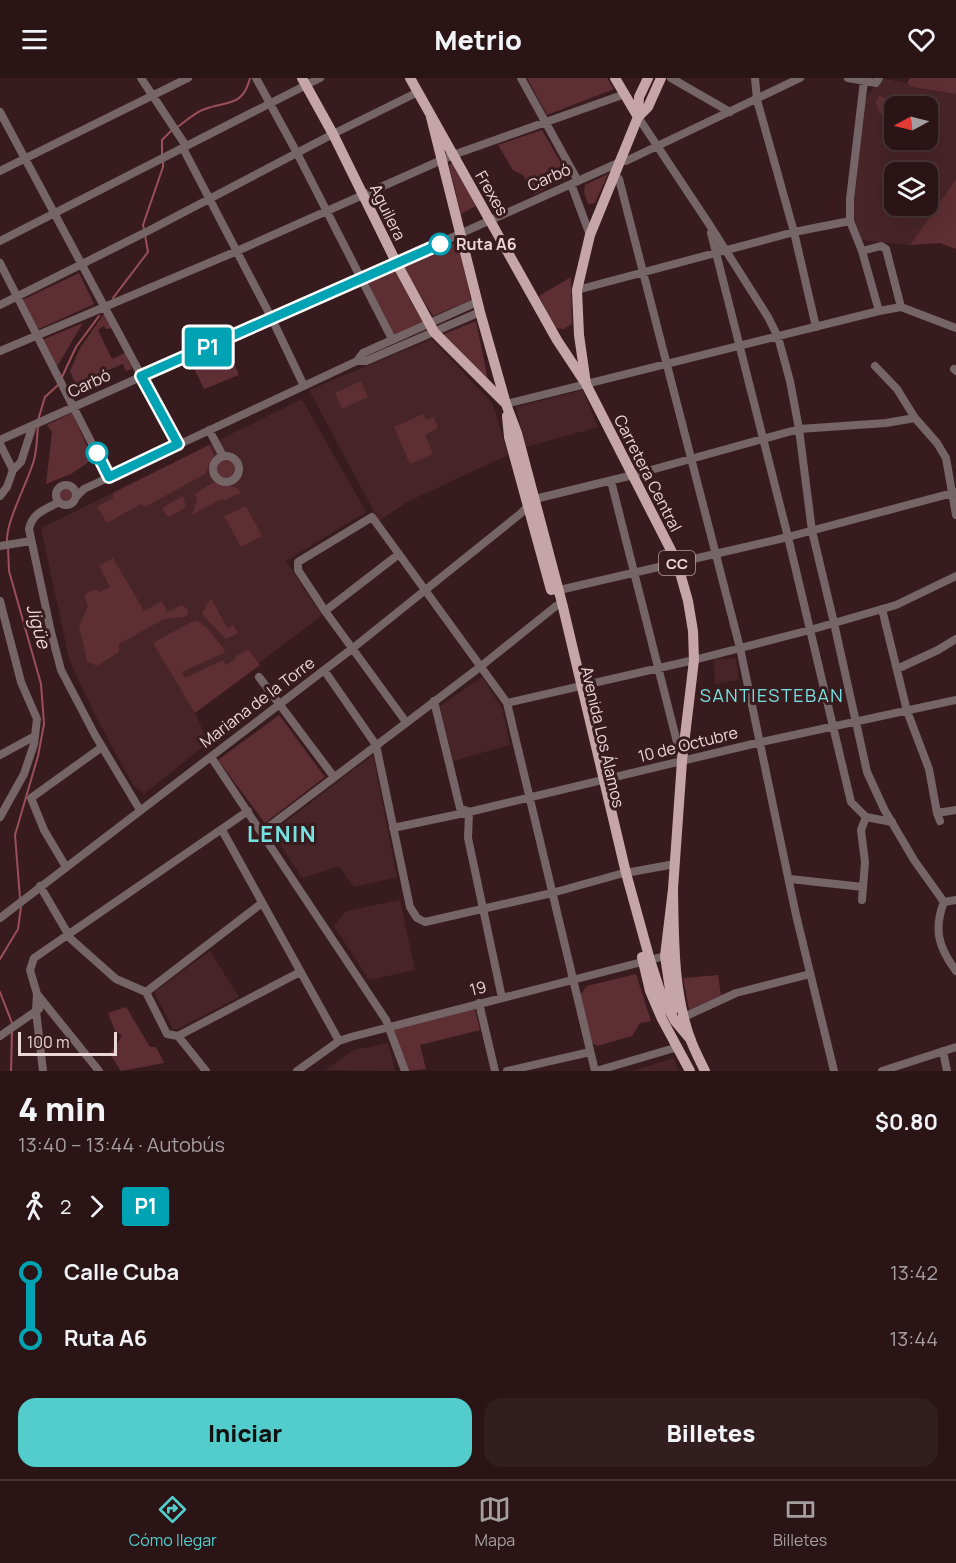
<!DOCTYPE html>
<html lang="es">
<head>
<meta charset="utf-8">
<style>
	body { margin:0; font-family:Manrope,sans-serif; background:#321d1f; color:#f1f3f6; height:100vh; display:flex; flex-direction:column; font-size:22px; white-space:nowrap }
	* { box-sizing:border-box; margin:0 }
	p { font-size:20px; color:#a59ea1 }
	.icon { flex:none; width:33px; height:33px; fill:none; stroke:currentColor; stroke-width:2; stroke-linecap:round; stroke-linejoin:round }
	.map { position:relative; height:993px; overflow:hidden }
	.side { display:flex; flex-direction:column; background:#2a1416; flex:1 }
	.side>* { flex:none }
	.badge { padding:0 12px; border-radius:4px; font-size:21px; line-height:39px }
	.needle { width:39px; rotate:263deg }
	.tools { position:absolute; left:884px; top:18px; display:grid; gap:12px }
	.tools a { display:grid; place-items:center; width:54px; height:54px; border-radius:12px; background:#2a1416; box-shadow:0 6px 24px #0002,0 0 0 2px #463335; font-size:30px }
	.scale { position:absolute; left:18px; bottom:15px; width:99px; box-sizing:border-box; padding-left:6px; border:3px solid #ecd7d8; border-top:0; font-size:16px; line-height:21px; white-space:nowrap; color:#ecd7d8; -webkit-text-stroke:4px #381b1e; paint-order:stroke }
	.map>.badge { position:absolute; translate:-50% -50%; box-shadow:0 0 0 3px #fff }
	.legs { display:flex; align-items:center; gap:9px; height:66px; padding:0 18px; font-size:20px }
	.legs p { margin-inline-start:auto }
	.summary { display:flex; align-items:center; justify-content:space-between; height:102px; padding:0 18px }
	h1 { font-size:33px; font-weight:800; line-height:45px }
	.cta { display:flex; gap:12px; margin-top:auto; padding:12px 18px }
	.cta a { flex:1; height:69px; border-radius:18px; background:#53cdcb; color:#111; font-size:24px; font-weight:800; line-height:69px; text-align:center }
	.cta a+a { background:#321d1f; color:#f1f3f6 }
	ul { padding:0 18px; list-style:none }
	li { display:flex; align-items:center; gap:21px; height:66px; font-size:22px }
	li i { display:grid; place-items:center; width:9px; height:100%; margin:0 8px; background:currentColor }
	li i::after { content:''; width:15px; height:15px; margin:-8px; border:4px solid; border-radius:50%; background:#2a1416 }
	li p { margin-inline-start:auto }
	li:first-child i { background:linear-gradient(#0000 50%,currentColor 0) }
	li:last-child i { background:linear-gradient(currentColor 50%,#0000 0) }
	header { display:flex; justify-content:space-between; align-items:center; height:78px; padding:0 18px; background:#2a1416; font-size:27px; font-weight:800 }
	.dock { display:flex; justify-content:space-around; align-items:center; height:84px; border-top:2px solid #463335; background:#2a1416; font-size:16px; color:#a59ea1 }
	.dock a { display:grid; justify-items:center; gap:3px }
	.dock .active { color:#53cdcb }
	.map>svg:first-child { display:block }
</style>
</head>
<body>
<header><svg class="icon" aria-label="menu" viewBox="0 0 24 24"><path d="M4 6h16M4 12h16M4 18h16"/></svg>Metrio<svg class="icon" aria-label="heart" viewBox="0 0 24 24"><path d="M12 20l-8-8c-3-5 5-10 8-4 3-6 11-1 8 4z"/></svg></header>
<div class="map">
<svg width="956" height="993" viewBox="0 0 956 993">
	<rect width="100%" height="100%" fill="#381b1e"/>
	<path fill="#472428" fill-rule="evenodd" d="M 884,1 L 907,5 L 912,9 L 956,16 L 956,101 L 910,167 L 860,162 L 851,139 L 864,23 L 878,4 ZM 894,28 L 927,28 L 927,62 L 894,62 ZM 894,94 L 927,94 L 927,128 L 894,128 Z
		M 432,261 L 493,326 L 508,377 L 407,424 L 379,443 L 309,312 Z
		M 583,312 L 598,349 L 526,369 L 516,329 Z
		M 302,321 L 366,434 L 286,483 L 322,537 L 195,634 L 208,665 L 144,716 L 133,707 L 95,637 L 69,581 L 41,450 Z
		M 736,580 L 739,602 L 715,606 L 714,581 Z
		M 482,599 L 502,630 L 510,667 L 453,683 L 440,628 Z
		M 373,677 L 397,799 L 354,809 L 339,788 L 302,800 L 272,754 Z
		M 400,822 L 415,892 L 369,902 L 334,848 L 346,833 Z
		M 210,873 L 239,919 L 178,951 L 173,951 L 154,914 Z
		M 388,965 L 395,993 L 325,992 L 354,972 Z
		M 673,980 L 679,993 L 633,993 Z"/>
	<path fill="#5d2e34" d="M 527,0 L 607,0 L 614,11 L 547,37 Z
		M 910,0 L 956,0 L 956,16 L 912,9 L 907,5 Z
		M 879,18 L 891,22 L 894,26 L 894,30 L 882,36 L 879,34 L 876,24 Z
		M 542,52 L 569,99 L 535,116 L 523,97 L 513,92 L 498,67 Z
		M 452,85 L 476,128 L 461,136 L 449,87 Z
		M 608,96 L 595,125 L 588,126 L 584,114 L 585,107 Z
		M 956,101 L 956,171 L 940,165 L 910,167 Z
		M 458,163 L 471,222 L 433,238 L 401,187 Z
		M 393,190 L 423,245 L 393,258 L 365,202 Z
		M 79,195 L 94,226 L 37,252 L 22,222 Z
		M 571,199 L 572,246 L 564,251 L 555,250 L 539,218 Z
		M 106,233 L 114,250 L 106,251 L 104,248 L 98,252 L 112,281 L 125,275 L 132,291 L 126,293 L 123,286 L 79,304 L 82,312 L 79,314 L 70,293 L 80,270 Z
		M 476,243 L 488,302 L 442,257 Z
		M 83,245 L 56,290 L 42,262 Z
		M 225,264 L 239,297 L 204,311 L 189,280 Z
		M 361,303 L 368,319 L 342,331 L 335,315 Z
		M 72,335 L 93,381 L 71,396 L 46,406 L 52,354 L 47,347 Z
		M 423,336 L 426,342 L 434,339 L 438,350 L 425,357 L 433,376 L 410,386 L 394,349 Z
		M 209,367 L 214,377 L 205,396 L 145,429 L 141,426 L 107,445 L 97,429 L 113,420 L 113,415 Z
		M217 391a9 9 0 1 1 18 0a9 9 0 1 1-18 0Z
		M 214,404 L 238,410 L 241,415 L 225,422 L 219,422 L 192,437 L 197,422 L 195,416 Z
		M59 416a7 7 0 1 1 14 0a7 7 0 1 1-14 0Z
		M 183,418 L 186,429 L 170,439 L 166,437 L 162,430 Z
		M 246,428 L 262,458 L 241,469 L 224,438 Z
		M 113,480 L 144,533 L 162,523 L 167,534 L 182,527 L 188,531 L 188,536 L 184,539 L 164,541 L 119,566 L 119,574 L 97,588 L 87,583 L 79,548 L 88,528 L 84,517 L 95,511 L 100,514 L 110,509 L 99,488 Z
		M 211,520 L 227,550 L 233,547 L 238,555 L 226,561 L 204,538 L 202,535 Z
		M 197,543 L 206,549 L 225,572 L 224,575 L 182,594 L 185,600 L 223,582 L 226,587 L 236,581 L 236,578 L 248,571 L 260,587 L 195,635 L 153,565 L 191,544 Z
		M 279,637 L 325,699 L 265,745 L 218,682 Z
		M 636,896 L 651,943 L 640,945 L 632,958 L 597,968 L 591,964 L 580,917 L 587,908 Z
		M 718,897 L 721,917 L 689,932 L 683,900 Z
		M 126,929 L 150,969 L 156,969 L 164,985 L 121,993 L 110,976 L 122,958 L 115,953 L 108,935 Z
		M 475,931 L 480,952 L 420,967 L 426,991 L 407,993 L 394,951 Z"/>
	<g fill="none" stroke-linecap="round" stroke-linejoin="round">
		<path stroke="#995059" stroke-width="2" d="M 176,50 C 185,44 195,34 205,31 C 227,23 243,29 250,0
			M 162,77 L 162,62 L 171,53
			M 144,151 L 143,147 L 163,89 L 163,82
			M 113,220 L 148,174 L 145,157
			M 62,299 L 76,269 L 99,238
			M 38,342 L 45,319 L 58,307
			M 7,463 C 6,443 28,404 34,382 C 37,371 37,359 38,348
			M 8,469 L 9,493 L 41,606 L 44,646 L 38,678 L 15,757 L 20,820
			M 0,881 L 18,851 L 21,829
			M 0,914 L 12,945
			M 11,993 L 12,954"/>
		<path stroke="#756566" stroke-width="8" d="M 141,0 L 184,65 L 185,74 L 272,241 L 304,308
			M 256,0 L 297,75 L 392,261
			M 521,0 L 578,103
			M 671,0 L 730,34
			M 755,0 L 757,22 L 794,154 L 816,249
			M 848,0 L 876,5 L 879,0
			M 864,3 L 850,121 L 850,143 L 862,173 L 879,233
			M 0,34 L 178,366
			M 638,39 L 709,146 L 768,239 L 778,259 L 790,303 L 799,351 L 812,453 L 834,545 L 867,694 L 884,731 L 914,782 L 944,824
			M 626,83 L 800,0
			M 0,93 L 188,0
			M 619,101 L 740,570 L 796,837 L 834,993
			M 571,106 L 590,157
			M 711,155 L 788,459 L 851,724 L 866,739 L 892,744
			M 0,163 L 320,0
			M 862,173 L 881,168 L 886,171 L 901,229
			M 0,185 L 109,399
			M 577,212 L 794,154 L 850,143
			M 0,227 L 150,152 L 333,56 L 418,14
			M 0,273 L 237,173 L 453,77 L 625,16
			M 357,283 L 363,275 L 477,224
			M 875,288 L 897,311 L 915,340 L 937,365 L 946,380 L 956,437
			M 954,291 L 956,293
			M 506,326 L 879,233 L 901,229 L 956,250
			M 209,352 L 223,378
			M 0,362 L 618,85
			M 0,366 L 13,392
			M213 391a13 13 0 1 1 26 0a13 13 0 1 1-26 0Z
			M 611,403 L 681,680
			M56 417a10 10 0 1 1 20 0a10 10 0 1 1-20 0Z
			M 0,418 L 7,409 L 13,392 L 21,384 L 33,347
			M 77,418 L 84,411 L 99,404 L 357,283 L 366,283 L 480,234
			M 59,424 C 45,432 33,434 29,451 L 51,554 L 61,592 L 95,657 L 140,732
			M 0,468 L 31,463
			M 555,513 L 788,459 L 956,414
			M 0,523 L 21,604 L 37,641 L 34,666 L 24,696 L 0,739
			M 882,531 L 907,633 L 929,691 L 937,735 L 940,743
			M 325,533 L 399,476
			M 897,591 L 938,572 L 956,561
			M 324,592 L 376,667 L 410,829 L 417,840 L 425,844 L 552,815 L 620,796 L 675,786
			M 259,599 L 334,699
			M 434,623 L 460,730 L 469,734 L 468,760 L 502,920
			M 507,625 L 694,582 L 810,552 L 896,527 L 956,498
			M 406,644 L 325,533 L 298,492 L 298,484 L 372,439 L 507,625 L 595,993
			M 0,677 L 35,658
			M 211,679 L 386,942 L 405,993
			M 937,735 L 956,732
			M 393,750 L 469,734 L 761,664 L 956,622
			M 222,752 L 339,963
			M 262,754 L 480,589 L 556,528 L 562,525
			M 66,789 L 44,752 L 31,720 L 102,669
			M 790,801 L 863,809
			M 40,808 L 71,861 L 116,901 L 146,914 L 167,956 L 178,958 L 206,993
			M 862,822 L 865,784 L 861,752 L 866,739
			M 944,824 C 933,852 939,870 956,893
			M 944,824 L 956,822
			M 0,840 L 353,570 L 520,436 L 535,421 L 633,397 L 799,351 L 886,345 L 915,340
			M 146,914 L 262,825
			M 37,916 L 36,933 L 43,993
			M 479,925 L 495,993
			M 684,939 L 736,915 L 810,896
			M 0,958 L 39,931
			M 178,958 L 300,894
			M 943,973 L 947,993
			M 99,993 L 37,916 L 30,892 L 34,880 L 248,733
			M 297,993 L 339,963 L 351,959 L 669,877
			M 507,993 L 590,974
			M 596,993 L 678,969
			M 882,993 L 956,969"/>
		<path stroke="#c6a5a8" stroke-width="10" d="M 302,0 L 333,56 L 397,186 L 434,254 L 504,324
			M 410,0 L 557,262 L 584,303
			M 615,0 L 638,39
			M 661,0 L 648,29 L 638,39 L 590,157 L 577,212 L 578,234 L 579,257 L 586,306 L 677,484 L 688,523 L 693,553 L 694,582 L 682,683 L 673,811
			M 431,39 L 480,234 L 506,326 L 517,355 L 562,525 L 626,795 L 650,882 L 662,919 L 675,943 L 691,962
			M 638,39 L 639,19 L 648,0
			M 507,338 L 509,359 L 551,512
			M 642,879 L 650,913 L 662,941 L 690,993
			M 673,932 L 665,878 L 673,811 C 674,862 673,915 691,963 C 695,973 700,983 705,993"/>
	</g>
	<g fill="none" stroke-linecap="round" stroke-linejoin="round">
		<defs>
			<path id="line-1" d="M 97,375 L 109,399 L 178,366 L 141,298 L 440,166"/>
		</defs>
		<use href="#line-1" stroke="#fff" stroke-width="14"/>
		<use href="#line-1" stroke="#00a3b4" stroke-width="9"/>
	</g>
	<g fill="#fff" stroke="#00a3b4" stroke-width="3">
		<circle cx="440" cy="166" r="10"/>
		<circle cx="97" cy="375" r="10"/>
	</g>
	<g text-anchor="middle" dominant-baseline="central" stroke-width="6" stroke-linejoin="round" paint-order="stroke">
		<rect fill="#381b1e" stroke="#b69fa0" stroke-width="1.5" x="659" y="473" width="36" height="24" rx="4.5"/>
		<g font-size="15" font-weight="bold" fill="#ecd7d8">
			<text x="677" y="485">CC</text>
		</g>
		<g font-size="16" fill="#ecd7d8" stroke="#381b1e">
			<text transform="translate(549 99) rotate(-24)">Carbó</text>
			<text transform="translate(492 115) rotate(60)">Frexes</text>
			<text transform="translate(388 134) rotate(64)">Aguilera</text>
			<text transform="translate(89 305) rotate(-25)">Carbó</text>
			<text transform="translate(648 395) rotate(63)">Carretera Central</text>
			<text transform="translate(257 624) rotate(-37)">Mariana de la Torre</text>
			<text transform="translate(603 659) rotate(77)">Avenida Los Álamos</text>
			<text transform="translate(688 666) rotate(-14)">10 de Octubre</text>
			<text transform="translate(478 910) rotate(-14)">19</text>
		</g>
		<g font-size="16" font-weight="bold" fill="#ecd7d8" stroke="#381b1e" text-anchor="start">
			<text x="456" y="166">Ruta A6</text>
		</g>
		<g font-size="18" font-style="italic" fill="#f0d9db" stroke="#381b1e">
			<text transform="translate(39 548) rotate(74)">Jigüe</text>
		</g>
		<g font-size="18" letter-spacing="1.5" fill="#76e2e0" stroke="#381b1e">
			<text x="772" y="617">SANTIESTEBAN</text>
		</g>
		<g font-size="22" font-weight="bold" letter-spacing="1.5" fill="#76e2e0" stroke="#381b1e">
			<text x="282" y="756">LENIN</text>
		</g>
	</g>
</svg>
<div class="tools">
<a><svg class="needle" viewBox="-14 -14 28 28"><path d="M0-13l5 13h-10z" fill="#e53935"/><path d="M0 13l5-13h-10z" fill="#a59ea1"/></svg></a>
<a><svg class="icon" aria-label="layers" viewBox="0 0 24 24"><path d="M12 4l9 5-9 5-9-5zM3 14l9 5 9-5"/></svg></a>
</div>
<div class="scale">100 m</div>
<b class="badge" style="left:208px;top:269px;background:#00a3b4;color:#fff">P1</b>
</div>
<section class="side">
<div class="summary"><div><h1>4 min</h1><p>13:40 – 13:44 · Autobús</p></div><b>$0.80</b></div>
<div class="legs"><svg class="icon" aria-label="walk" viewBox="0 0 24 24"><circle cx="13" cy="4" r="2"/><path d="M13 8l-2 6 4 7M11 14l-3 7M7 12l3-4h3l4 4"/></svg>2<svg class="icon" aria-label="forward" viewBox="0 0 24 24"><path d="M9 5l7 7-7 7"/></svg><b class="badge" style="background:#00a3b4;color:#fff">P1</b></div>
<ul>
<li><i style="color:#00a3b4"></i><b>Calle Cuba</b><p>13:42</p></li>
<li><i style="color:#00a3b4"></i><b>Ruta A6</b><p>13:44</p></li>
</ul>
<div class="cta"><a>Iniciar</a><a>Billetes</a></div>
</section>
<nav class="dock">
<a class="active"><svg class="icon" aria-label="directions" viewBox="0 0 24 24"><path d="M12 3l9 9-9 9-9-9zM9 14v-3h6M13 9l2 2-2 2"/></svg>Cómo llegar</a>
<a><svg class="icon" aria-label="map" viewBox="0 0 24 24"><path d="M3 6l6-2 6 2 6-2v14l-6 2-6-2-6 2zM9 4v14M15 6v14"/></svg>Mapa</a>
<a><svg class="icon" aria-label="tickets" viewBox="0 0 24 24"><path d="M3 7h18v10H3zM15 7v10"/></svg>Billetes</a>
</nav>
</body>
</html>
